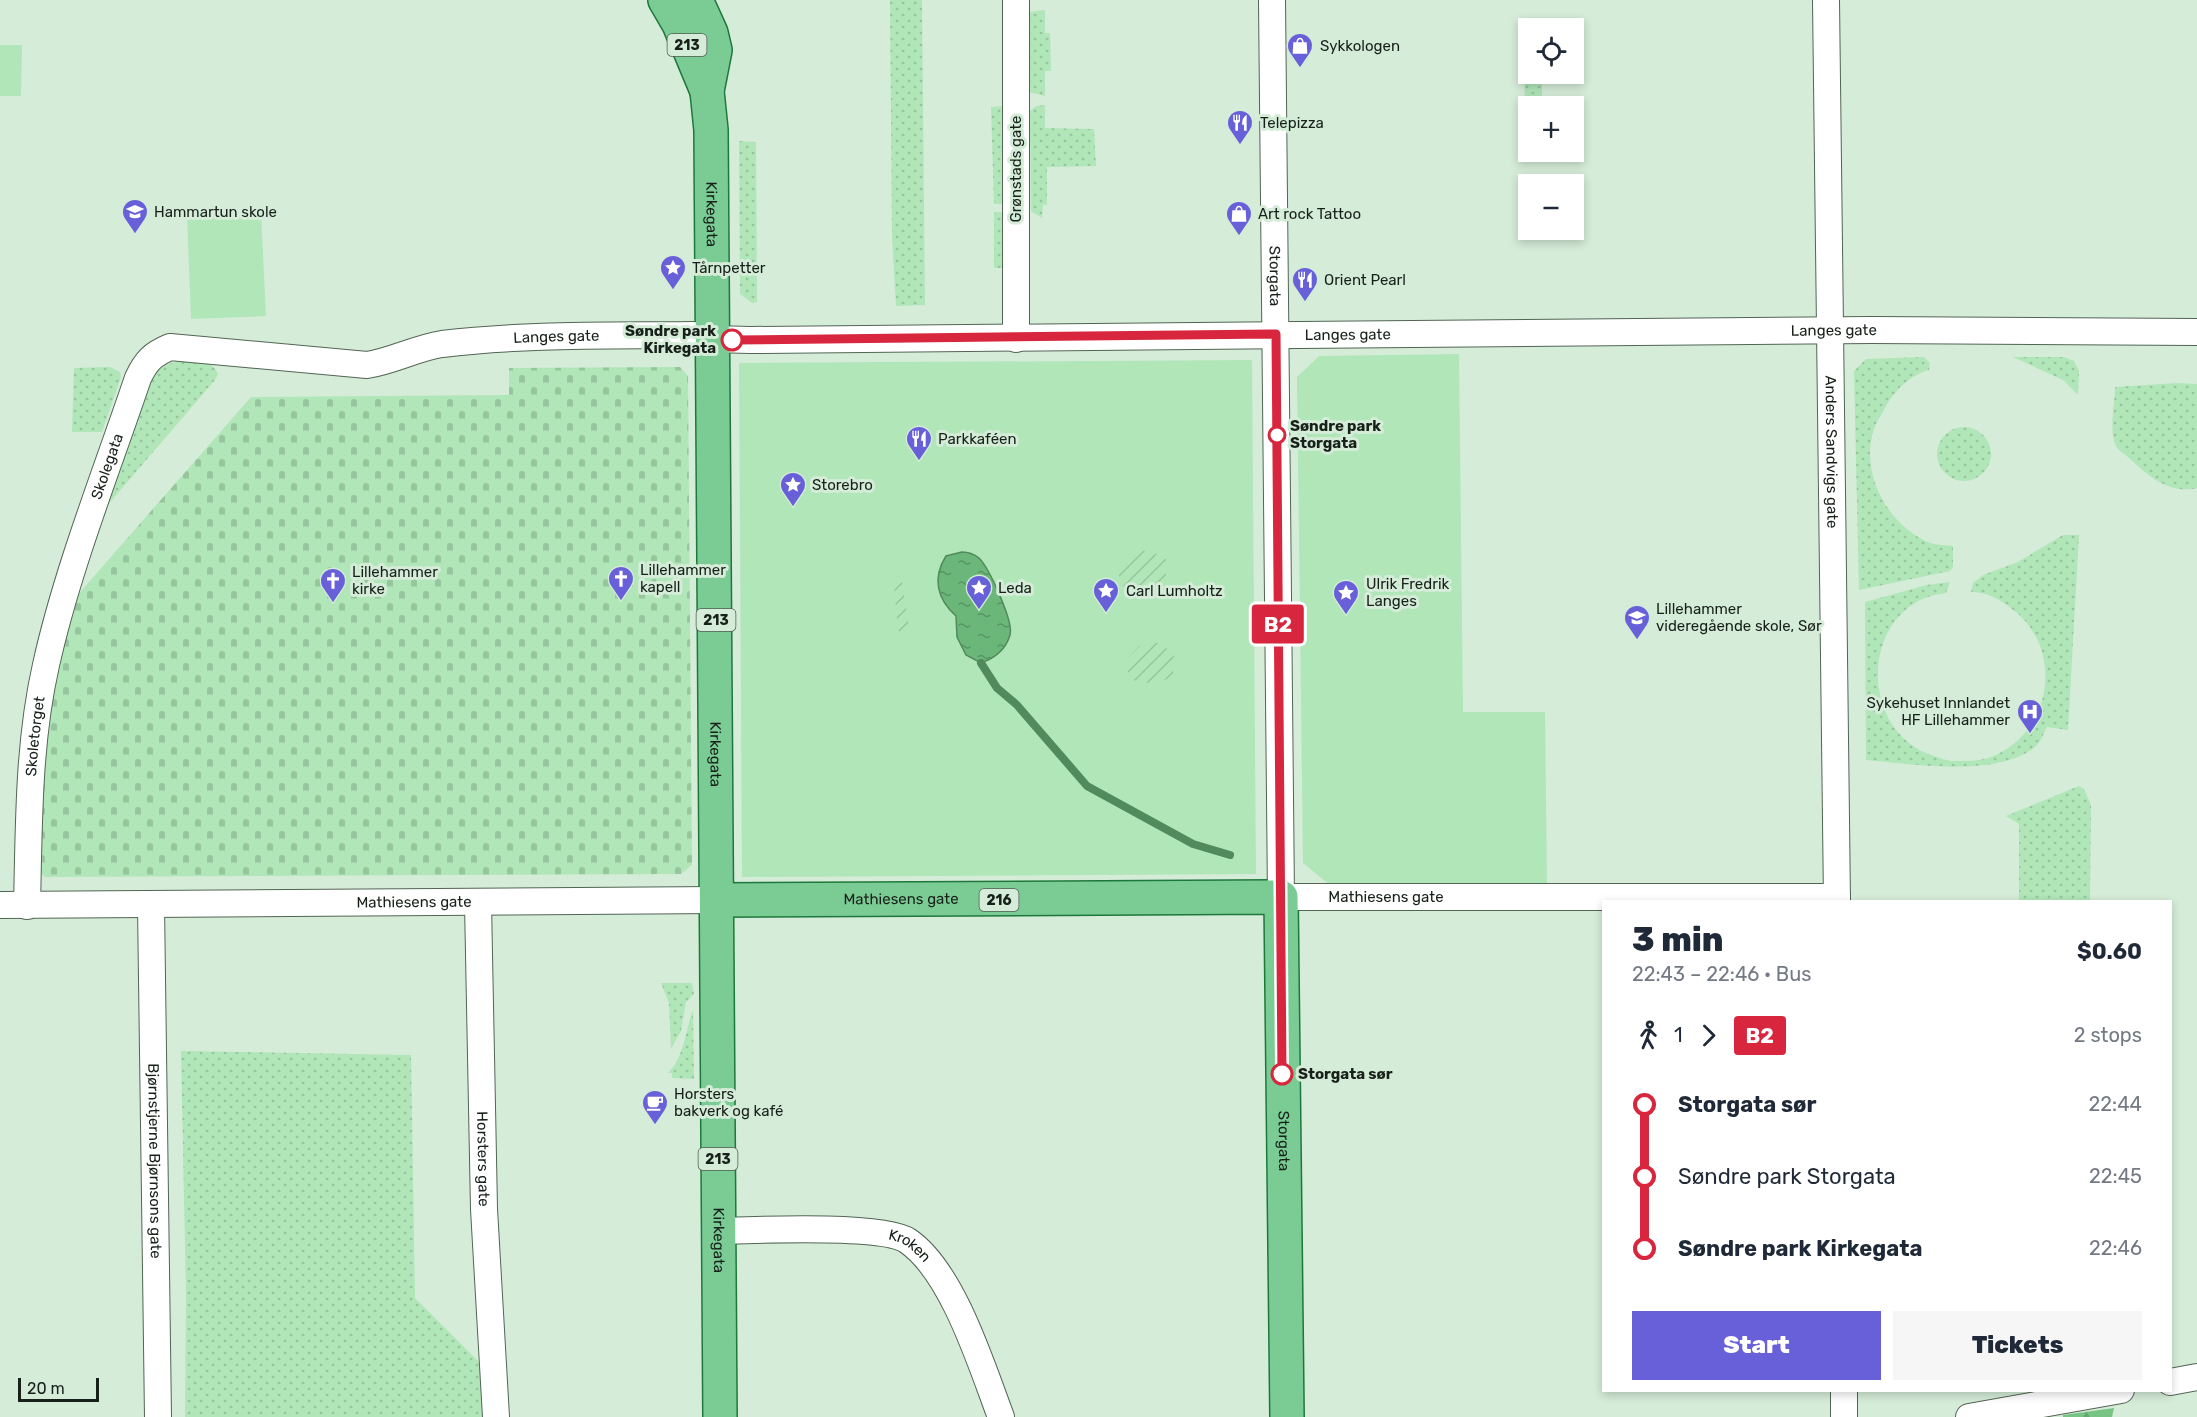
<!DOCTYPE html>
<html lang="en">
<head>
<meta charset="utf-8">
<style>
	body { margin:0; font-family:Rubik,sans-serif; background:#f6f6f7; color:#1f2937; height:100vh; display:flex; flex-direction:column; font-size:22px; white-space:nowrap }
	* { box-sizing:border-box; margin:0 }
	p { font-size:20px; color:#747a83 }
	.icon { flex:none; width:33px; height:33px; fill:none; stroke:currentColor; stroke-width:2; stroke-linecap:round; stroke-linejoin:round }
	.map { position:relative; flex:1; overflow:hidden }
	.details { position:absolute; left:1602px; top:900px; width:570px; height:492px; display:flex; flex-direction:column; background:#fff; border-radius:0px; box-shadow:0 3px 9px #0003 }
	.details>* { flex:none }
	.badge { padding:0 12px; border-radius:4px; font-size:21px; line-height:39px }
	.buttons { position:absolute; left:1518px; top:18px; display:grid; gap:12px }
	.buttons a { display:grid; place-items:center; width:66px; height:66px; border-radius:0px; background:#fff; box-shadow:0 3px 9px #0003; font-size:30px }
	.scale { position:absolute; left:18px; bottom:15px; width:81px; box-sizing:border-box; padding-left:6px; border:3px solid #172019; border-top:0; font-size:16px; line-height:21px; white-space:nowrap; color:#172019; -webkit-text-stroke:4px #d5ecd8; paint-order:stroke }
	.map>.badge { position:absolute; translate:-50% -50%; box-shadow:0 0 0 3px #fff }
	.legs { display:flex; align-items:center; gap:9px; height:66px; padding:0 30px; font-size:20px }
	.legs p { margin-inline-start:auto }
	.head { display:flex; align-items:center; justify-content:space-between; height:102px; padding:0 30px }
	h1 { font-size:33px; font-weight:800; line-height:45px }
	.button { display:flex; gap:12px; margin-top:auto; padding:12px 30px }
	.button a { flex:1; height:69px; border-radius:0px; background:#6860d9; color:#fff; font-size:24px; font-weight:800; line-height:69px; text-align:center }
	.button a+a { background:#f6f6f7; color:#1f2937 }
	ul { padding:0 30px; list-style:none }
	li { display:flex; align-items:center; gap:21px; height:72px; font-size:22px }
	li i { display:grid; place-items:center; width:9px; height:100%; margin:0 8px; background:currentColor }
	li i::after { content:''; width:15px; height:15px; margin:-8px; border:4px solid; border-radius:50%; background:#fff }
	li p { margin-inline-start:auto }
	li:first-child i { background:linear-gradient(#0000 50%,currentColor 0) }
	li:last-child i { background:linear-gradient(currentColor 50%,#0000 0) }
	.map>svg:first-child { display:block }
</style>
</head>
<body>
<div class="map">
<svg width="2197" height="1417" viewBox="0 0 2197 1417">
	<defs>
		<pattern id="grass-dots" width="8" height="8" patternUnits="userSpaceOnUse" patternTransform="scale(1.5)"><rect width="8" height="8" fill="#b0e6b8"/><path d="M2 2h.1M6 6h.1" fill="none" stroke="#97c59e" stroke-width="1.8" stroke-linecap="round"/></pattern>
		<pattern id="forest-firs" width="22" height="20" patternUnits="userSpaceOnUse" patternTransform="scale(1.5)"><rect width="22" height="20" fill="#77c485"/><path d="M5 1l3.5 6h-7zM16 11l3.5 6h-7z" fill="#66a872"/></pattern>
		<pattern id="cemetery-stones" width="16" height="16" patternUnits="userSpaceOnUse" patternTransform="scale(1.5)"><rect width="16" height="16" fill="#b0e6b8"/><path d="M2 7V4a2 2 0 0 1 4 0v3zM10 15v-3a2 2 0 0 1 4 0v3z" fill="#97c59e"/></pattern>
		<pattern id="garden-furrows" width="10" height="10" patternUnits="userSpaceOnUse" patternTransform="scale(1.5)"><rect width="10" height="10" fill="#b0e6b8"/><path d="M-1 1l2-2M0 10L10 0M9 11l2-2" fill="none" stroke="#97c59e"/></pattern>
		<pattern id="water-ripples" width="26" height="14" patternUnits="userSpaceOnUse" patternTransform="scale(1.5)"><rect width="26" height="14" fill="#6ab779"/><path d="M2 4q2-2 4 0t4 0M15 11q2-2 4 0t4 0" fill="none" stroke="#569462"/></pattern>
	</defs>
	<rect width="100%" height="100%" fill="#d5ecd8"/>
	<path fill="url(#grass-dots)" d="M 890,0 L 922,0 L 925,305 L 896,306 L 892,237 Z
		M 1045,10 L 1045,33 L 1050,33 L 1051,71 L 1045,71 L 1045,96 L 1029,92 L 1029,12 Z
		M 1523,35 L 1528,35 L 1528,74 L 1542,74 L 1542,104 L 1525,105 Z
		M 1045,105 L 1045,128 L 1094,129 L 1096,166 L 1047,167 L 1047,205 L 1043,204 L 1042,218 L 1031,211 L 1030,111 L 1036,106 Z
		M 1003,106 L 1004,204 L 994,204 L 991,107 Z
		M 739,141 L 756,142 L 757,302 L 752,303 L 740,294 Z
		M 994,212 L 1004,212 L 1004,268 L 994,268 Z
		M 1924,357 L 1930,363 L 1929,370 C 1910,375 1894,391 1885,408 C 1881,415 1876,422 1874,429 C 1859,473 1888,526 1930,543 C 1937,545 1946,545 1953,546 L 1953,567 L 1950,571 L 1859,590 L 1854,371 L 1866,359 Z
		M 2013,357 L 2064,357 L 2074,361 L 2079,371 L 2078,395 L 2063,380 Z
		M 181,360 C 195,362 213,359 218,374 L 215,380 L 105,508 L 144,393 L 153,375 L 166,365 Z
		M 110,367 L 120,372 L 121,377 L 102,432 L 72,432 L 74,368 Z
		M 2178,383 L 2197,384 L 2197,488 C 2169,495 2147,475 2128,457 C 2123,453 2117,449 2115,444 C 2109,428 2115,404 2115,387 Z
		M1937 454a27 27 0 1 1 54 0a27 27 0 1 1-54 0Z
		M 2063,535 L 2079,535 L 2068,730 L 2047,727 C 2044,732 2041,742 2035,747 C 1997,778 1911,764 1866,760 L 1865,602 L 1927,585 L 1950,582 L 1946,593 C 1862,601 1853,730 1934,756 C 1941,758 1949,762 1956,761 C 1970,761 1984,761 1996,755 C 2054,728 2063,646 2012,609 C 2000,599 1987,592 1971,592 L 1973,583 L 1983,575 L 2018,562 Z
		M 2079,786 L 2084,789 L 2091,805 L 2090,901 L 2019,901 L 2019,824 L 2006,816 Z
		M 661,983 L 692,983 L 694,994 L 686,1002 L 681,1031 L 671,1049 L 669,1003 Z
		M 693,1010 L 694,1079 L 672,1078 L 672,1073 L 668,1073 C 685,1056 685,1031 693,1010 Z
		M 181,1051 L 411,1055 L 415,1298 L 483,1366 L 484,1417 L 185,1417 L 186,1292 Z"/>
	<path fill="url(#forest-firs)" d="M 2114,1408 L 2112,1417 L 2063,1417 L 2063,1415 Z"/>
	<path fill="url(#cemetery-stones)" d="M 680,367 L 688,376 L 692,865 L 681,874 L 45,877 L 37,870 L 46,731 L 63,642 L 75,598 L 251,397 L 509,395 L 509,368 Z"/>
	<path fill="#b0e6b8" d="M 0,45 L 22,45 L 21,96 L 0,96 Z
		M 261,213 L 266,316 L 191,319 L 187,215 Z
		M 1459,354 L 1463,712 L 1545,712 L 1547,883 L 1330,885 L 1303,863 L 1297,377 L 1319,356 Z
		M 1252,360 L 1256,874 L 742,877 L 739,363 Z"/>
	<path fill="url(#garden-furrows)" d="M 1149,550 L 1167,560 L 1165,584 L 1149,592 L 1124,588 L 1117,571 L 1131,553 Z
		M 897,579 L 902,582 L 909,627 L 902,634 L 898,630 L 894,586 Z
		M 1157,643 L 1174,653 L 1173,676 L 1156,684 L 1132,680 L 1124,663 L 1139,646 Z"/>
	<path fill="url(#water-ripples)" stroke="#518a5c" stroke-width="1.5" d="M 962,552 C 969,552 974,554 979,558 C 989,568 1014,622 1010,635 C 1006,649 995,658 981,663 L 966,655 L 957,637 L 956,616 C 937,599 932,578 946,556 Z"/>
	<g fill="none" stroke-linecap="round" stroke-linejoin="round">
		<path stroke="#518a5c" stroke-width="8" d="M 981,663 L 997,688 L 1017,705 L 1087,786 L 1193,844 L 1230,855"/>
		<defs>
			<g id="minor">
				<path d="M 1016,0 L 1016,339"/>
				<path id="s1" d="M 1272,0 L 1281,897 L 1837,897"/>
				<path id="s2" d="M 1826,0 L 1837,902"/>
				<path id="s3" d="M 478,903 L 484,1209 L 496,1417"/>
				<path id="s4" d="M 0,905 L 718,900"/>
				<path id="s5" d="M 151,905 L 158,1417"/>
				<path id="s6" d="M 27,906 C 29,825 28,744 46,665 C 67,570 107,470 138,378 C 146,361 153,354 170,347 L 367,365 C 393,361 416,348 442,344 C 525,334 609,336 693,335 L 713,339 L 750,340 L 1872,330 L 2197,332"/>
				<path id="s7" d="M 717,1231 C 752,1230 884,1224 908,1241 C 953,1272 982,1367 1001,1417"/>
				<path d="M 2170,1382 L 2197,1377"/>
				<path d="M 1844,1417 L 1844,1390"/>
				<path d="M 1969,1417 L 2121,1390"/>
			</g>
			<g id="major">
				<path d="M 665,0 L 679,24 L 707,91"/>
				<path id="s8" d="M 696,0 L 711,33 L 715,50 L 707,91 L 711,130 L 720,1417"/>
				<path id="s9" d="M 718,900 L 1281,897 L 1287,1417"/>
			</g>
		</defs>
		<use href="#minor" stroke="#526554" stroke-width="28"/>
		<use href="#major" stroke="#1f783b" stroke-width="36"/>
		<use href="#minor" stroke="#fff" stroke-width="26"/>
		<use href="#major" stroke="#7bcb94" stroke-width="33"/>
	</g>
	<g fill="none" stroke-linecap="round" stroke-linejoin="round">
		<defs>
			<path id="line-1" d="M 732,340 L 1276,334 L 1282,1074"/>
		</defs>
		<use href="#line-1" stroke="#fff" stroke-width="14"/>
		<use href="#line-1" stroke="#d7263d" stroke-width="9"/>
	</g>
	<defs>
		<symbol id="shop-pin" viewBox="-11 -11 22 30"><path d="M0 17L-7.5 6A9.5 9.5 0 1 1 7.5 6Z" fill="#6860d9" stroke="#d5ecd8"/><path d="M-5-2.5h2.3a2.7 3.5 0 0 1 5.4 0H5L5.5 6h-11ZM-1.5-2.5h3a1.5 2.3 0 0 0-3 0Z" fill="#fff"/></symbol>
		<symbol id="restaurant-pin" viewBox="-11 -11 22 30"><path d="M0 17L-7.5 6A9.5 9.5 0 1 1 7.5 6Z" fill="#6860d9" stroke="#d5ecd8"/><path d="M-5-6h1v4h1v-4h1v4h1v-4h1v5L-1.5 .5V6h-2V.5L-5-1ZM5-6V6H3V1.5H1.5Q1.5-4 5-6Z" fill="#fff"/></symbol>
		<symbol id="school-pin" viewBox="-11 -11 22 30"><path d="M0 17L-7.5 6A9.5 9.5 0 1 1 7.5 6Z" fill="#6860d9" stroke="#d5ecd8"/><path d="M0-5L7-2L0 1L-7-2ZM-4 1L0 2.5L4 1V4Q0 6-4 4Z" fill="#fff"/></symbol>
		<symbol id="sight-pin" viewBox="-11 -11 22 30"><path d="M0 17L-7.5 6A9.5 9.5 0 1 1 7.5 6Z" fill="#6860d9" stroke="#d5ecd8"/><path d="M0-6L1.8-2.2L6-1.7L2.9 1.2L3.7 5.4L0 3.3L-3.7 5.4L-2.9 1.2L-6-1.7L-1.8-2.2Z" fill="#fff"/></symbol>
		<symbol id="church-pin" viewBox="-11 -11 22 30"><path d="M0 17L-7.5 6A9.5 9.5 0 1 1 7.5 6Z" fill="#6860d9" stroke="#d5ecd8"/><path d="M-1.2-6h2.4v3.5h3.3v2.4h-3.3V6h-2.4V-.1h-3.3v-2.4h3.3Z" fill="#fff"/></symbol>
		<symbol id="hospital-pin" viewBox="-11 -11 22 30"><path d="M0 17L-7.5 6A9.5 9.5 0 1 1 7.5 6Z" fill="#6860d9" stroke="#d5ecd8"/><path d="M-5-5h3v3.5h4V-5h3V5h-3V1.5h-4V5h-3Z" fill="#fff"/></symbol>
		<symbol id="cafe-pin" viewBox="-11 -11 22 30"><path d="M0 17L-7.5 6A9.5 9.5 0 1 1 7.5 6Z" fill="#6860d9" stroke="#d5ecd8"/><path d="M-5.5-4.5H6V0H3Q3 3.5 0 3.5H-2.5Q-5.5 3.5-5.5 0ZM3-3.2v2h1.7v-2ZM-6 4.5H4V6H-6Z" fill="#fff"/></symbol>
	</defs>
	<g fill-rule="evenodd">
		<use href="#shop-pin" x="1285" y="31" width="30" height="40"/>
		<use href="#restaurant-pin" x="1225" y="108" width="30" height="40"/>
		<use href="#school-pin" x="120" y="197" width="30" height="40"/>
		<use href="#shop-pin" x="1224" y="199" width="30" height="40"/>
		<use href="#sight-pin" x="658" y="253" width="30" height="40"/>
		<use href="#restaurant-pin" x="1290" y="265" width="30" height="40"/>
		<use href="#restaurant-pin" x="904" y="424" width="30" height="40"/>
		<use href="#sight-pin" x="778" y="470" width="30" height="40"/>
		<use href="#church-pin" x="606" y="564" width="30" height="40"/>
		<use href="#church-pin" x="318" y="566" width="30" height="40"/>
		<use href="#sight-pin" x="964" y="573" width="30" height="40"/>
		<use href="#sight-pin" x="1091" y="576" width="30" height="40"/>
		<use href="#sight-pin" x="1331" y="578" width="30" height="40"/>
		<use href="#school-pin" x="1622" y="603" width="30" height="40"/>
		<use href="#hospital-pin" x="2015" y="697" width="30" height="40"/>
		<use href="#cafe-pin" x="640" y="1088" width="30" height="40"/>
	</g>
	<g fill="#fff" stroke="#d7263d" stroke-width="3">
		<circle cx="732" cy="340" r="10"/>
		<circle cx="1277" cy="435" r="8"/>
		<circle cx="1282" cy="1074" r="10"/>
	</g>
	<g text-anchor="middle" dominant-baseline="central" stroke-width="6" stroke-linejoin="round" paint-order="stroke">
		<g fill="#d5ecd8" stroke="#505d52" stroke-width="1.5">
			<rect x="667.5" y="34" width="39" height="22" rx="4.5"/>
			<rect x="696.5" y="609" width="39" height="22" rx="4.5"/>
			<rect x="979.5" y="889" width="39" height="22" rx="4.5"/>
			<rect x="698.5" y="1148" width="39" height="22" rx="4.5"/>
		</g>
		<g font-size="14" font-weight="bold" fill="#172019">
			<text x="687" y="45">213</text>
			<text x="716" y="620">213</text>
			<text x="999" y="900">216</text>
			<text x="718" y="1159">213</text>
		</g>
		<g font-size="15" fill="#172019" stroke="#d5ecd8" text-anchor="start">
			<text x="1320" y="46">Sykkologen</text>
			<text x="1260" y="123">Telepizza</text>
			<text x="154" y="212">Hammartun skole</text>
			<text x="1258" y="214">Art rock Tattoo</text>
			<text x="692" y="268">Tårnpetter</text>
			<text x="1324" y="280">Orient Pearl</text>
			<text x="938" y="439">Parkkaféen</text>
			<text x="812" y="485">Storebro</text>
			<text x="640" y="570">Lillehammer<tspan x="640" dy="17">kapell</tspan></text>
			<text x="352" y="572">Lillehammer<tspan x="352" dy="17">kirke</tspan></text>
			<text x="1366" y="584">Ulrik Fredrik<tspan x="1366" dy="17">Langes</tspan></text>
			<text x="998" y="588">Leda</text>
			<text x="1126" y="591">Carl Lumholtz</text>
			<text x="1656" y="609">Lillehammer<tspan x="1656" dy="17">videregående skole, Sør</tspan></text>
			<text x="2010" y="703" text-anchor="end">Sykehuset Innlandet<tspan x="2010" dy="17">HF Lillehammer</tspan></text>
			<text x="674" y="1094">Horsters<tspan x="674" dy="17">bakverk og kafé</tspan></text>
		</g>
		<g font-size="15" fill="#172019" stroke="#d5ecd8">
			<text transform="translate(1016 169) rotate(-90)">Grønstads gate</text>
			<text stroke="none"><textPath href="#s8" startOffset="219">Kirkegata</textPath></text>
			<text stroke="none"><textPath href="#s1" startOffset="276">Storgata</textPath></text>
			<text stroke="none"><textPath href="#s6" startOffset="2258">Langes gate</textPath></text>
			<text stroke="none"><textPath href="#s6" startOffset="1772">Langes gate</textPath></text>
			<text stroke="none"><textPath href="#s6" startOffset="980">Langes gate</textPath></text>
			<text stroke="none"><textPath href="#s2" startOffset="452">Anders Sandvigs gate</textPath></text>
			<text stroke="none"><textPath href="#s6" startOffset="450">Skolegata</textPath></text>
			<text stroke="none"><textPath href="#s6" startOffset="170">Skoletorget</textPath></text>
			<text stroke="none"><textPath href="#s8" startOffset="759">Kirkegata</textPath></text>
			<text stroke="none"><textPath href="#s1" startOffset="1002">Mathiesens gate</textPath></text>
			<text stroke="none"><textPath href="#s9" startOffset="183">Mathiesens gate</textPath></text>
			<text stroke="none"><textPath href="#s4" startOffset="414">Mathiesens gate</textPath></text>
			<text stroke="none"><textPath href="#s9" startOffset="807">Storgata</textPath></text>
			<text stroke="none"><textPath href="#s3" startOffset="256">Horsters gate</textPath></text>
			<text stroke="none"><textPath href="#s5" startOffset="256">Bjørnstjerne Bjørnsons gate</textPath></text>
			<text stroke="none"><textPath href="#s8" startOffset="1245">Kirkegata</textPath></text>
			<text stroke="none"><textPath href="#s7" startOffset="196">Kroken</textPath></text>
		</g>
		<g font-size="15" font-weight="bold" fill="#172019" stroke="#d5ecd8" text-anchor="start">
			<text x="716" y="331" text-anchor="end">Søndre park<tspan x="716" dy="17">Kirkegata</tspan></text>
			<text x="1290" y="426">Søndre park<tspan x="1290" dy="17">Storgata</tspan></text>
			<text x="1298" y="1074">Storgata sør</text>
		</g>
	</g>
</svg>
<div class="buttons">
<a><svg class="icon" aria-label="locate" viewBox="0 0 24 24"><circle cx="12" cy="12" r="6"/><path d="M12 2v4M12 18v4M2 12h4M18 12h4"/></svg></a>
<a>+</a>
<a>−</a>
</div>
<div class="scale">20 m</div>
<b class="badge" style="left:1278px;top:624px;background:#d7263d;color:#fff">B2</b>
<section class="details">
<div class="head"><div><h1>3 min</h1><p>22:43 – 22:46 · Bus</p></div><b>$0.60</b></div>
<div class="legs"><svg class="icon" aria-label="walk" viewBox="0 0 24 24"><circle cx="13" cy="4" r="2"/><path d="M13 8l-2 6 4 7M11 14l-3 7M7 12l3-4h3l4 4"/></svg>1<svg class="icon" aria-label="forward" viewBox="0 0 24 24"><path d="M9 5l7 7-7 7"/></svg><b class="badge" style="background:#d7263d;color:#fff">B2</b><p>2 stops</p></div>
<ul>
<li><i style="color:#d7263d"></i><b>Storgata sør</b><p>22:44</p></li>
<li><i style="color:#d7263d"></i><span>Søndre park Storgata</span><p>22:45</p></li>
<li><i style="color:#d7263d"></i><b>Søndre park Kirkegata</b><p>22:46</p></li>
</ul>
<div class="button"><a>Start</a><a>Tickets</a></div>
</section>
</div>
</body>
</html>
